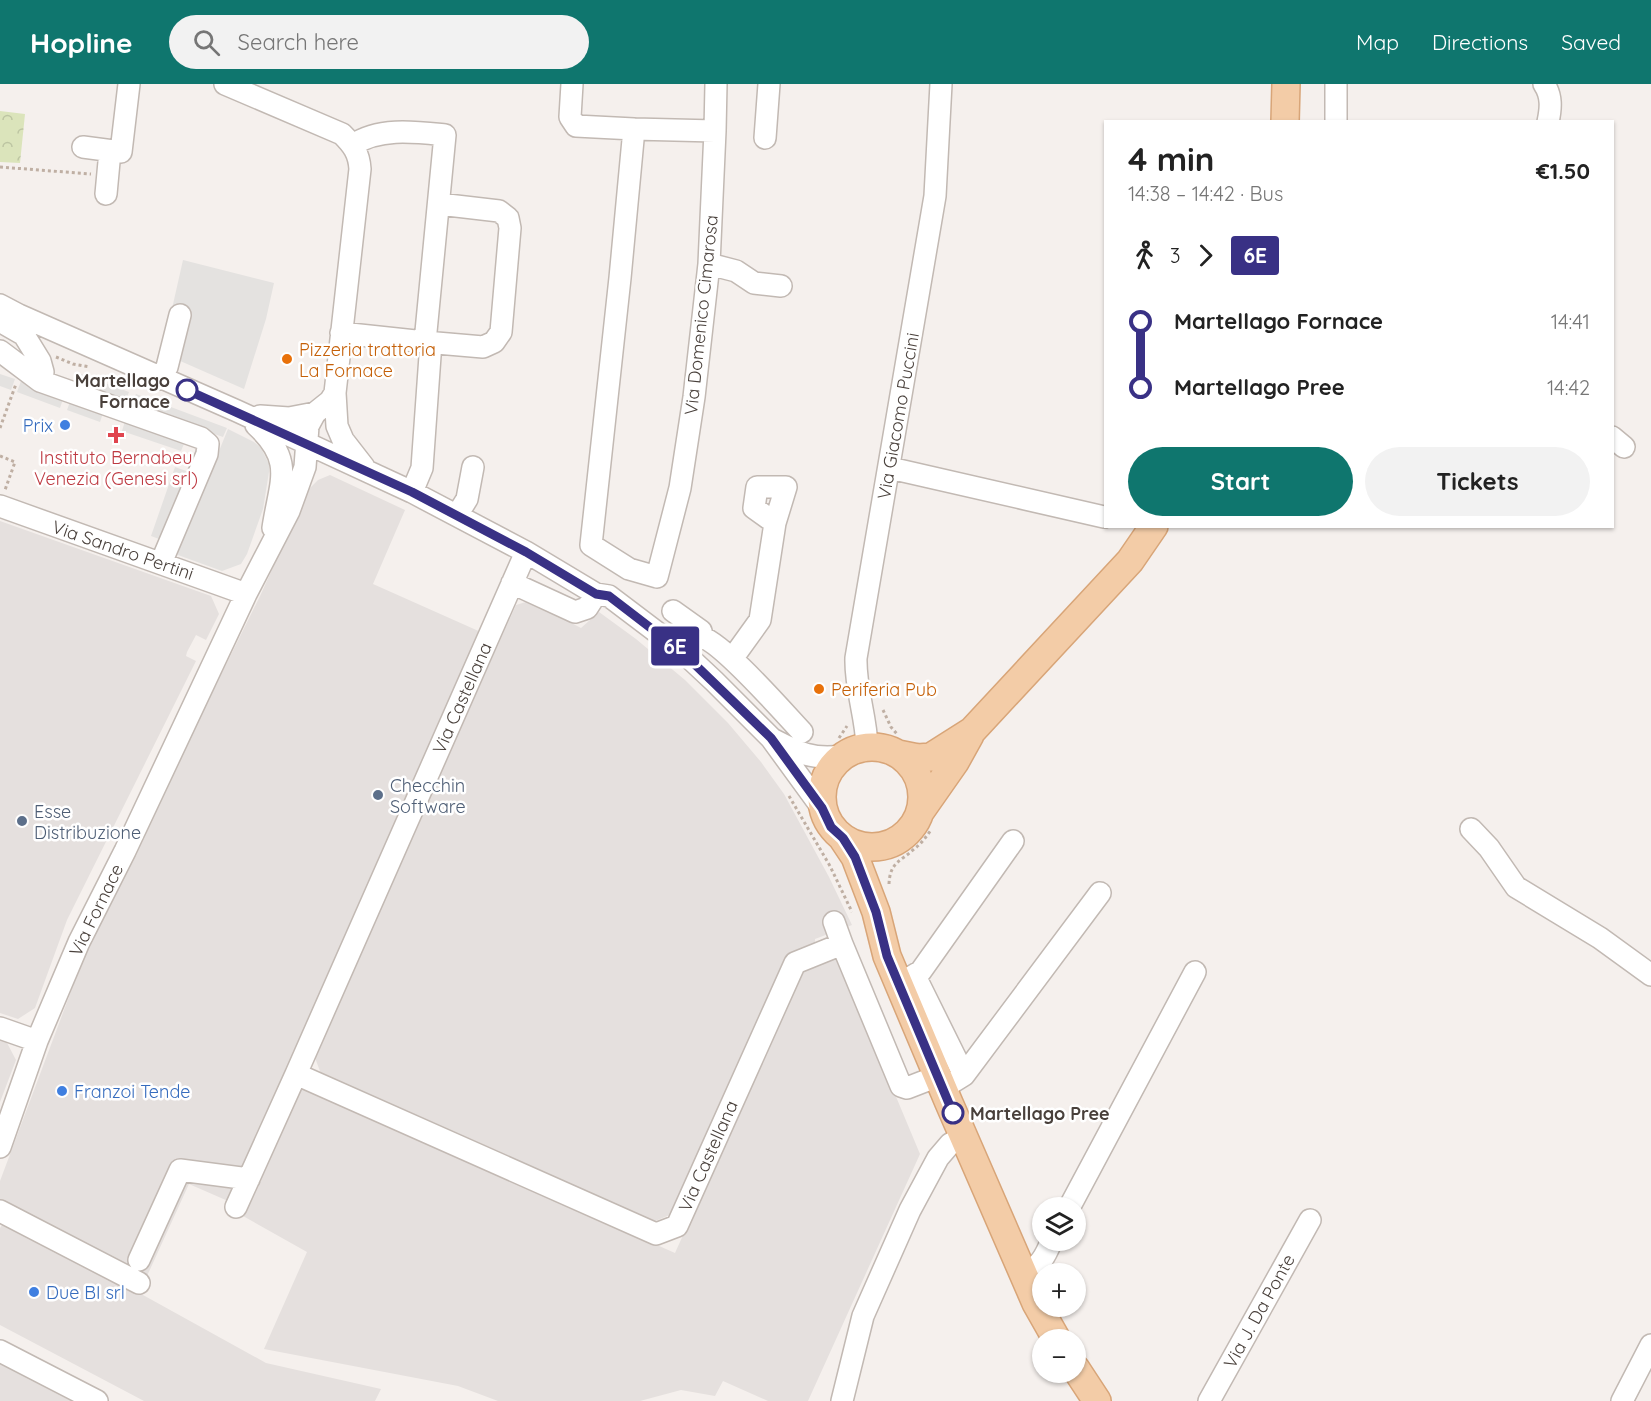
<!DOCTYPE html>
<html lang="en">
<head>
<meta charset="utf-8">
<style>
	body { margin:0; font-family:Quicksand,sans-serif; background:#f2f2f2; color:#222; height:100vh; display:flex; flex-direction:column; font-size:22px; white-space:nowrap }
	* { box-sizing:border-box; margin:0 }
	p { font-size:20px; color:#767676 }
	.icon { flex:none; width:33px; height:33px; fill:none; stroke:currentColor; stroke-width:2; stroke-linecap:round; stroke-linejoin:round }
	.map { position:relative; flex:1; overflow:hidden }
	.details { position:absolute; left:1104px; top:36px; width:510px; height:408px; display:flex; flex-direction:column; background:#fff; border-radius:0px; box-shadow:0 2px 4px #0004 }
	.details>* { flex:none }
	.badge { padding:0 12px; border-radius:4px; font-size:21px; line-height:39px }
	.tools { position:absolute; left:1032px; top:1113px; display:grid; gap:12px }
	.tools a { display:grid; place-items:center; width:54px; height:54px; border-radius:50%; background:#fff; box-shadow:0 2px 4px #0004; font-size:30px }
	.map>.badge { position:absolute; translate:-50% -50%; box-shadow:0 0 0 3px #fff }
	.legs { display:flex; align-items:center; gap:9px; height:66px; padding:0 24px; font-size:20px }
	.legs p { margin-inline-start:auto }
	.overview { display:flex; align-items:center; justify-content:space-between; height:102px; padding:0 24px }
	h1 { font-size:33px; font-weight:700; line-height:45px }
	.primary-button { display:flex; gap:12px; margin-top:auto; padding:12px 24px }
	.primary-button a { flex:1; height:69px; border-radius:36px; background:#0f766e; color:#fff; font-size:24px; font-weight:700; line-height:69px; text-align:center }
	.primary-button a+a { background:#f2f2f2; color:#222 }
	ul { padding:0 24px; list-style:none }
	li { display:flex; align-items:center; gap:21px; height:66px; font-size:22px }
	li i { display:grid; place-items:center; width:9px; height:100%; margin:0 8px; background:currentColor }
	li i::after { content:''; width:15px; height:15px; margin:-8px; border:4px solid; border-radius:50%; background:#fff }
	li p { margin-inline-start:auto }
	li:first-child i { background:linear-gradient(#0000 50%,currentColor 0) }
	li:last-child i { background:linear-gradient(currentColor 50%,#0000 0) }
	header { display:flex; align-items:center; gap:36px; box-sizing:border-box; height:84px; padding:0 30px; background:#0f766e; color:#fff }
	header strong { font-size:28px }
	nav { display:flex; gap:33px; margin-inline-start:auto; font-size:21px }
	.search { width:420px; height:54px; background:#f2f2f2; display:flex; align-items:center; gap:15px; box-sizing:border-box; padding:0 21px; border-radius:33px; color:#767676; font-size:22px }
	.map>svg:first-child { display:block }
</style>
</head>
<body>
<header>
<strong>Hopline</strong>
<div class="search"><svg class="icon" aria-label="search" viewBox="0 0 24 24"><circle cx="10" cy="10" r="6"/><path d="M15 15l6 6"/></svg>Search here</div>
<nav><a>Map</a><a>Directions</a><a>Saved</a></nav>
</header>
<div class="map">
<svg width="1651" height="1317" viewBox="0 0 1651 1317">
	<defs>
		<pattern id="park-crowns" width="20" height="18" patternUnits="userSpaceOnUse" patternTransform="scale(1.5)"><rect width="20" height="18" fill="#dbe4bb"/><path d="M2 6a3 3 0 1 1 6 0M12 15a3 3 0 1 1 6 0" fill="none" stroke="#bdc5a2"/></pattern>
	</defs>
	<rect width="100%" height="100%" fill="#f5f0ed"/>
	<path fill="#e5e0de" d="M 330,391 L 405,426 L 373,500 L 483,549 L 228,1117 L 189,1100 L 147,1192 L 0,1121 L 0,1097 L 91,854 L 261,510 L 308,406 L 318,396 Z
		M 0,437 L 211,512 L 219,530 L 206,556 L 196,551 L 187,568 L 186,572 L 196,577 L 67,836 L 35,924 L 18,935 L 0,929 Z
		M 529,517 L 581,544 L 599,528 L 636,555 L 685,596 L 728,639 L 761,678 L 784,710 L 829,793 L 852,841 L 815,855 L 815,859 L 789,870 L 672,1130 L 653,1138 L 321,990 L 314,971 L 516,521 Z
		M 834,872 L 838,874 L 920,1070 L 808,1317 L 768,1317 L 723,1297 L 715,1312 L 681,1306 L 640,1317 L 498,1317 L 458,1302 L 264,1265 L 307,1168 L 243,1132 L 300,1003 L 675,1169 L 803,885 Z
		M 0,955 L 6,957 L 16,976 L 0,1018 Z
		M 11,1138 L 266,1279 L 381,1305 L 375,1317 L 144,1317 L 0,1241 L 0,1144 L 2,1141 Z
		M 0,1279 L 54,1307 L 72,1317 L 0,1317 Z"/>
	<path fill="url(#park-crowns)" d="M 0,27 L 25,30 L 20,79 L 0,78 Z"/>
	<path fill="#e4e2e0" d="M 183,176 L 274,199 L 266,235 L 244,305 L 162,269 Z
		M 0,290 L 15,295 L 11,306 L 0,302 Z
		M 81,290 L 129,308 L 125,319 L 77,301 Z
		M 21,297 L 64,312 L 60,324 L 17,308 Z
		M 136,310 L 227,344 L 223,353 L 131,321 Z
		M 71,315 L 104,326 L 100,338 L 67,326 Z
		M 126,334 L 186,355 L 181,367 L 122,347 Z
		M 228,345 L 254,358 L 261,364 L 269,380 L 269,388 L 263,425 L 247,470 L 241,480 L 222,487 L 178,471 L 178,467 Z
		M 175,383 L 189,388 L 159,455 L 151,452 Z"/>
	<g fill="none" stroke-linecap="round" stroke-linejoin="round">
		<defs>
			<path id="minor" d="M 225,0 L 342,50 C 353,61 359,69 360,85 L 335,309 L 337,342 L 343,356 L 364,383
				M 572,0 L 570,33 L 576,42 L 634,45
				M 1336,0 L 1336,38
				M 1544,0 C 1552,12 1551,24 1548,38
				M 634,45 L 715,47 L 709,180 L 694,313 L 680,404 L 657,493 L 629,485 L 591,461 L 620,194 Z
				M 715,47 L 716,0
				M 765,54 L 769,0
				M 83,63 L 121,68 L 129,0
				M 106,110 L 110,67
				M 709,180 L 736,187 L 754,199 L 781,202
				M 0,221 L 19,231 L 237,327 L 412,408 L 526,468 L 596,510 L 609,512 L 683,568 L 714,597 L 771,654 L 822,724
				M 0,237 L 24,251 L 40,277 L 43,288 L 40,297
				M 341,249 L 425,258 L 445,51 C 416,48 379,43 353,61
				M 425,258 L 483,263 L 494,258 L 501,248 L 510,144 L 508,134 L 499,127 L 439,120
				M 0,267 L 40,297 L 201,354 L 208,360 L 207,370 L 161,479
				M 160,295 L 167,283 L 180,231
				M 260,332 L 289,334 L 315,329
				M 256,341 C 295,377 280,397 273,444
				M 1612,353 L 1624,363
				M 890,384 L 1104,433
				M 412,408 L 422,384 L 431,258
				M 0,422 L 246,510
				M 457,431 L 467,415 L 473,383
				M 526,468 L 296,990 L 656,1150 L 677,1142 L 795,879 L 842,860 L 901,1002 L 907,1004 L 938,992
				M 512,499 L 575,528 L 587,524 L 596,510
				M 673,527 L 701,547 L 702,552
				M 683,568 L 698,552 C 719,554 784,629 802,648
				M 732,575 L 760,536 L 775,439 L 786,403 L 757,403 L 754,424 L 775,439
				M 774,656 C 799,669 813,676 842,672
				M 867,662 C 866,632 855,604 856,574 L 935,112 L 941,0
				M 1471,745 L 1489,764 L 1516,803 L 1600,854 L 1651,891
				M 834,838 L 842,860
				M 915,892 L 964,991
				M 899,900 L 921,887 L 1013,757
				M 0,944 L 37,957
				M 943,1004 L 964,991 L 1100,809
				M 0,1063 L 37,957 L 79,858 L 125,767 L 246,510 L 289,427 L 305,383 L 308,342 L 315,329 L 330,317 L 335,309
				M 236,1123 L 296,990
				M 1069,1124 L 1195,888
				M 0,1127 L 139,1199
				M 139,1176 L 180,1086 L 249,1095
				M 1023,1190 C 1040,1183 1045,1173 1052,1156
				M 0,1267 L 97,1317
				M 842,1317 L 863,1232 L 910,1126 L 938,1074 L 950,1060 L 964,1052
				M 1209,1317 L 1310,1136
				M 1622,1317 L 1651,1261"/>
			<path id="major" d="M 1285,38 L 1286,0
				M822 713a50 50 0 1 1 100 0a50 50 0 1 1-100 0Z
				M 898,670 L 918,674 L 931,673 L 972,647 L 1130,477 L 1154,442
				M 920,728 L 955,678 L 970,651
				M 843,755 L 855,773 L 876,828 L 887,872 L 949,1019 L 1036,1219 L 1057,1256
				M 1076,1285 L 1097,1317"/>
		</defs>
		<use href="#minor" stroke="#c2b9b3" stroke-width="24"/>
		<use href="#major" stroke="#d8a578" stroke-width="30"/>
		<path stroke="#bfafa3" stroke-width="3" stroke-dasharray="3 3" stroke-linecap="butt" d="M 0,83 L 91,90
			M 56,273 L 73,280 L 90,283
			M 0,344 L 16,300
			M 0,372 L 15,378 L 5,406
			M 883,626 L 891,643 L 897,650
			M 839,654 L 847,642
			M 789,712 L 830,782 L 852,828
			M 889,800 C 890,778 900,778 914,765 C 921,760 926,753 931,746"/>
		<use href="#minor" stroke="#fff" stroke-width="21"/>
		<use href="#major" stroke="#f3cca7" stroke-width="27"/>
	</g>
	<g fill="none" stroke-linecap="round" stroke-linejoin="round">
		<defs>
			<path id="line-1" d="M 187,306 L 412,408 L 526,468 L 596,510 L 609,512 L 682,568 L 771,654 L 822,724 L 831,743 L 843,754 L 855,773 L 876,828 L 887,872 L 953,1029"/>
		</defs>
		<use href="#line-1" stroke="#fff" stroke-width="14"/>
		<use href="#line-1" stroke="#393185" stroke-width="9"/>
	</g>
	<g fill="#e8710a" stroke="#fff" stroke-width="2">
		<circle cx="287" cy="275" r="6"/>
		<circle cx="819" cy="605" r="6"/>
	</g>
	<g fill="#fff" stroke="#393185" stroke-width="3">
		<circle cx="187" cy="306" r="10"/>
		<circle cx="953" cy="1029" r="10"/>
	</g>
	<g fill="#3f7fe0" stroke="#fff" stroke-width="2">
		<circle cx="65" cy="341" r="6"/>
		<circle cx="62" cy="1007" r="6"/>
		<circle cx="34" cy="1208" r="6"/>
	</g>
	<path fill="#e0444e" stroke="#fff" stroke-width="2" d="M113 342h6v6h6v6h-6v6h-6v-6h-6v-6h6z"/>
	<g fill="#5c6f8a" stroke="#fff" stroke-width="2">
		<circle cx="378" cy="711" r="6"/>
		<circle cx="22" cy="737" r="6"/>
	</g>
	<g text-anchor="middle" dominant-baseline="central" stroke-width="5" stroke-linejoin="round" paint-order="stroke">
		<g font-size="18" fill="#49403b" stroke="#fff">
			<text transform="translate(701 231) rotate(-84)">Via Domenico Cimarosa</text>
			<text transform="translate(898 332) rotate(-80)">Via Giacomo Puccini</text>
			<text transform="translate(123 466) rotate(19)">Via Sandro Pertini</text>
			<text transform="translate(462 614) rotate(-66)">Via Castellana</text>
			<text transform="translate(96 826) rotate(-64)">Via Fornace</text>
			<text transform="translate(708 1072) rotate(-66)">Via Castellana</text>
			<text transform="translate(1259 1227) rotate(-61)">Via J. Da Ponte</text>
		</g>
		<g font-size="18" fill="#c56008" stroke="#fff" text-anchor="start">
			<text x="299" y="265">Pizzeria trattoria<tspan x="299" dy="21">La Fornace</tspan></text>
			<text x="831" y="605">Periferia Pub</text>
		</g>
		<g font-size="18" font-weight="bold" fill="#49403b" stroke="#fff" text-anchor="end">
			<text x="170" y="296">Martellago<tspan x="170" dy="21">Fornace</tspan></text>
			<text x="970" y="1029" text-anchor="start">Martellago Pree</text>
		</g>
		<g font-size="18" fill="#366cbe" stroke="#fff" text-anchor="start">
			<text x="53" y="341" text-anchor="end">Prix</text>
			<text x="74" y="1007">Franzoi Tende</text>
			<text x="46" y="1208">Due BI srl</text>
		</g>
		<g font-size="18" fill="#be3a42" stroke="#fff">
			<text x="116" y="373">Instituto Bernabeu<tspan x="116" dy="21">Venezia (Genesi srl)</tspan></text>
		</g>
		<g font-size="18" fill="#4e5e75" stroke="#fff" text-anchor="start">
			<text x="390" y="701">Checchin<tspan x="390" dy="21">Software</tspan></text>
			<text x="34" y="727">Esse<tspan x="34" dy="21">Distribuzione</tspan></text>
		</g>
	</g>
</svg>
<div class="tools">
<a><svg class="icon" aria-label="layers" viewBox="0 0 24 24"><path d="M12 4l9 5-9 5-9-5zM3 14l9 5 9-5"/></svg></a>
<a>+</a>
<a>−</a>
</div>
<b class="badge" style="left:675px;top:562px;background:#393185;color:#fff">6E</b>
<section class="details">
<div class="overview"><div><h1>4 min</h1><p>14:38 – 14:42 · Bus</p></div><b>€1.50</b></div>
<div class="legs"><svg class="icon" aria-label="walk" viewBox="0 0 24 24"><circle cx="13" cy="4" r="2"/><path d="M13 8l-2 6 4 7M11 14l-3 7M7 12l3-4h3l4 4"/></svg>3<svg class="icon" aria-label="forward" viewBox="0 0 24 24"><path d="M9 5l7 7-7 7"/></svg><b class="badge" style="background:#393185;color:#fff">6E</b></div>
<ul>
<li><i style="color:#393185"></i><b>Martellago Fornace</b><p>14:41</p></li>
<li><i style="color:#393185"></i><b>Martellago Pree</b><p>14:42</p></li>
</ul>
<div class="primary-button"><a>Start</a><a>Tickets</a></div>
</section>
</div>
</body>
</html>
